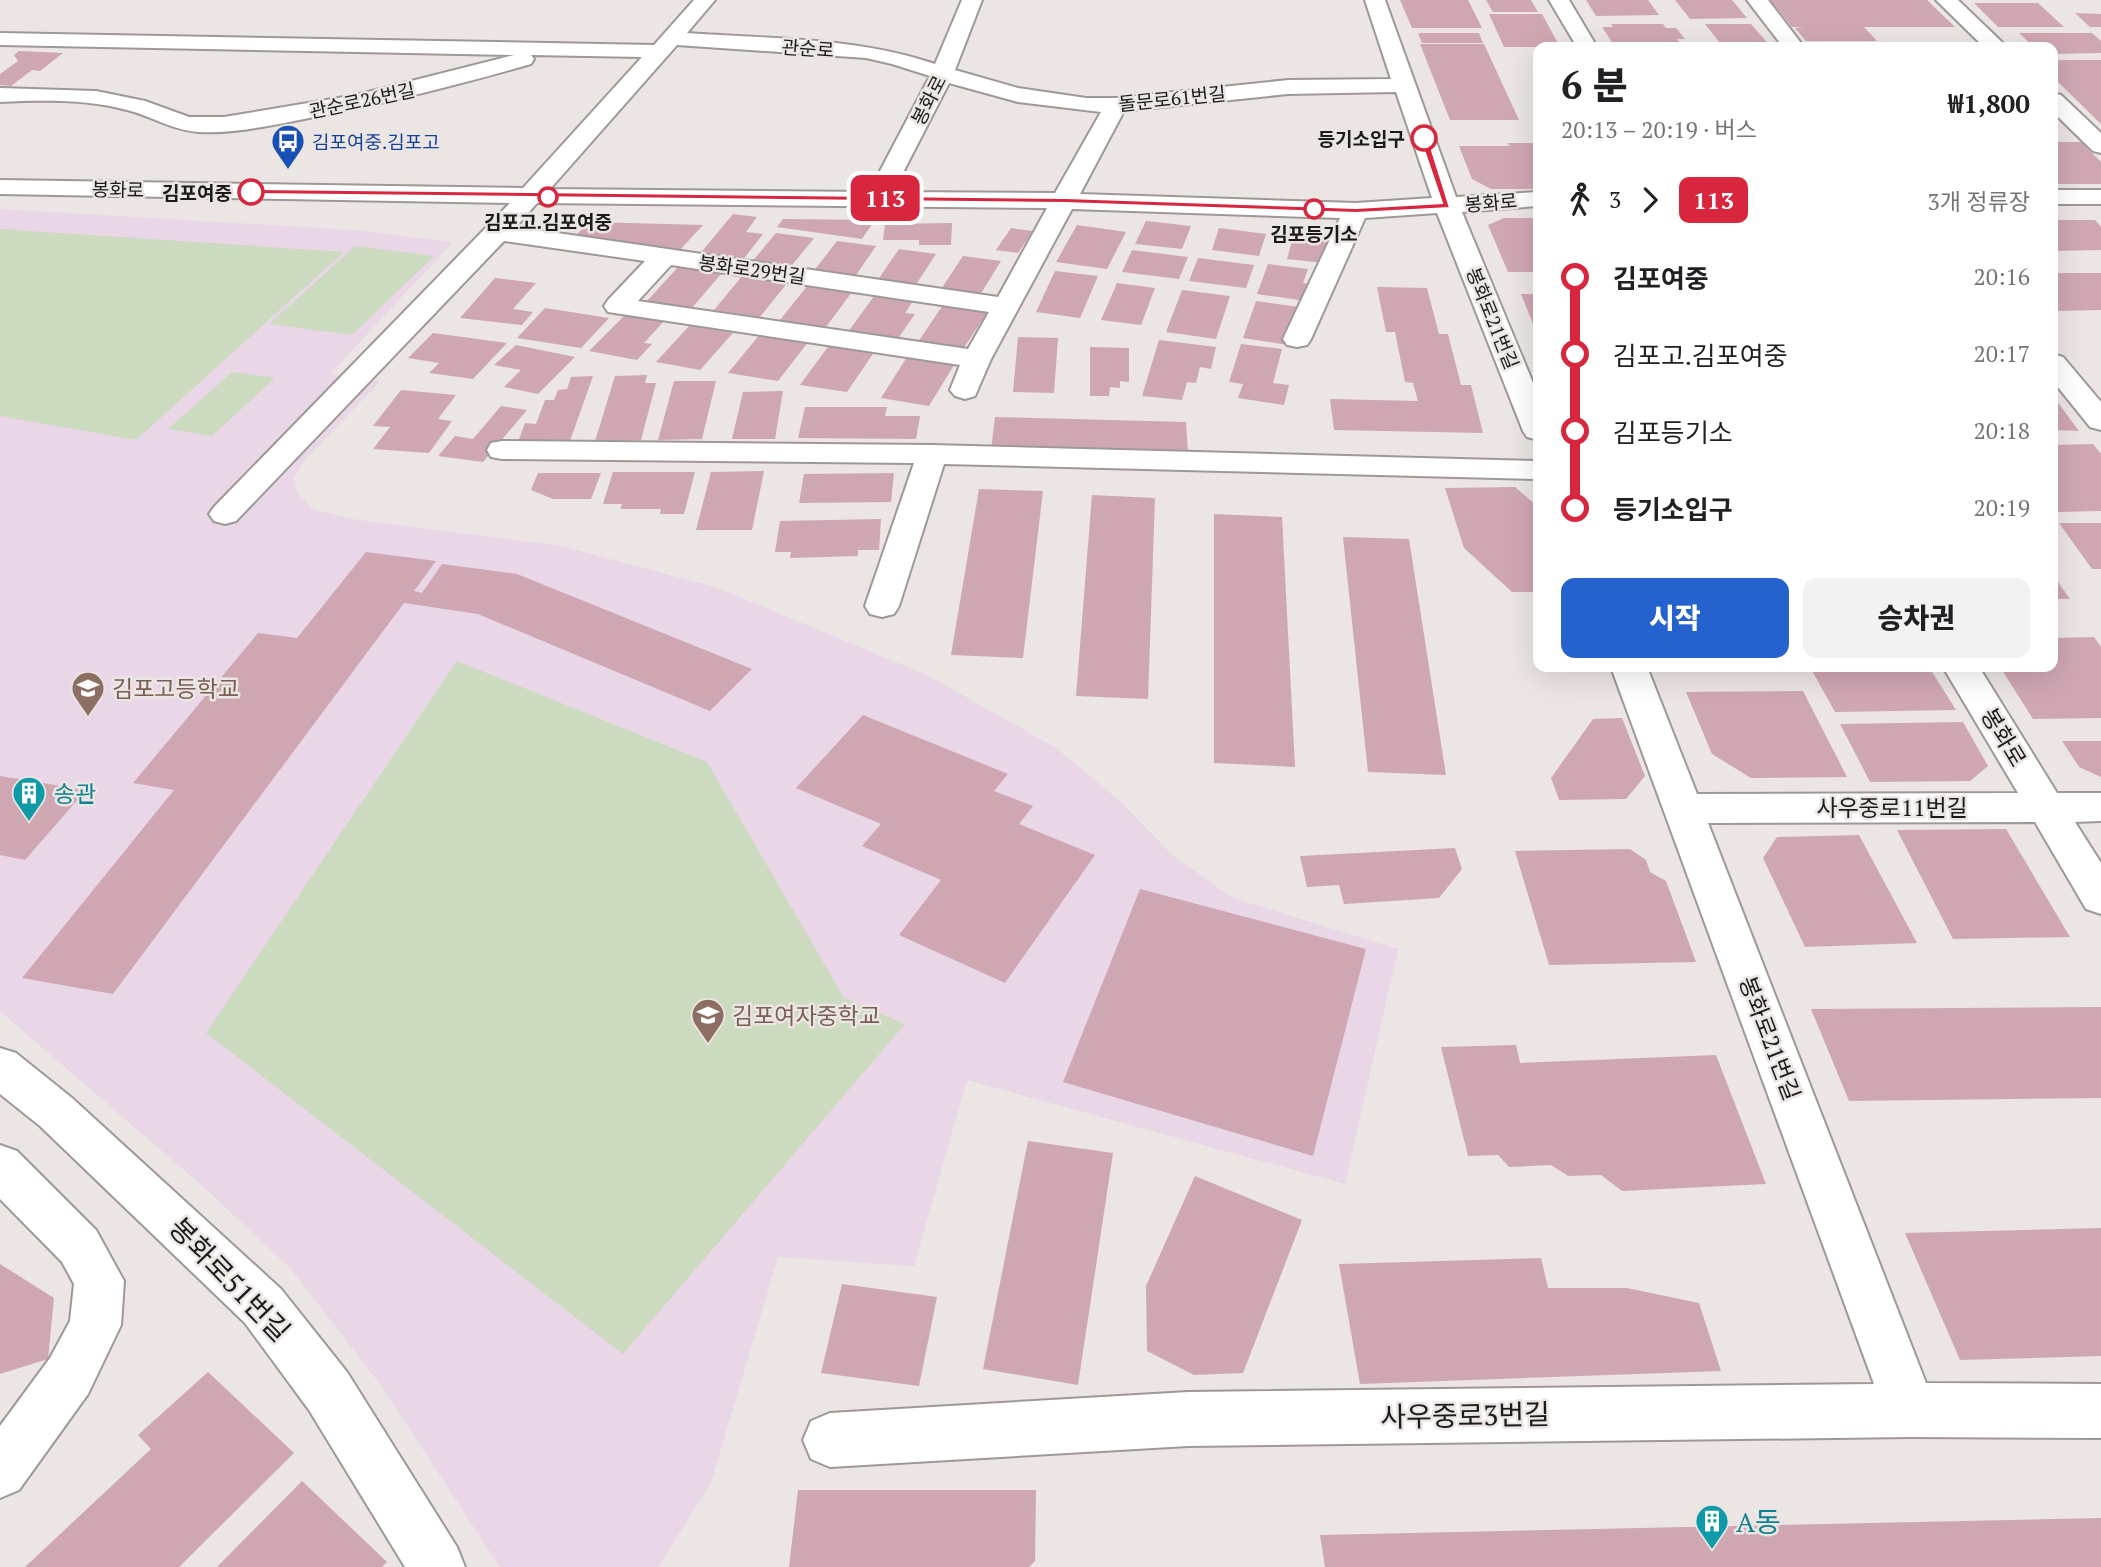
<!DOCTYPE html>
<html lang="ko">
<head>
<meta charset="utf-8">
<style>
	body { margin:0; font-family:"PT Serif","Noto Sans KR",serif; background:#f2f2f2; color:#202124; height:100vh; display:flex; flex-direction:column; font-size:26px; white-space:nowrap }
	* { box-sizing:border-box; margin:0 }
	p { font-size:23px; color:#757577 }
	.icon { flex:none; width:38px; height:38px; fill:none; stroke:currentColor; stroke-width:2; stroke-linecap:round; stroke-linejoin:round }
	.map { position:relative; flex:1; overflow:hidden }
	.details { position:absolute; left:1533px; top:42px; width:525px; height:630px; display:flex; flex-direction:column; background:#fff; border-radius:14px; box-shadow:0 7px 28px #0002 }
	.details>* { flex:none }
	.badge { padding:0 14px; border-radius:10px; font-size:24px; line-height:46px }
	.map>.badge { position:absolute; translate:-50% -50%; box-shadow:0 0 0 4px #fff }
	.legs { display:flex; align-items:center; gap:10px; height:77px; padding:0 28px; font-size:23px }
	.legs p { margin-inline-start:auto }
	.summary { display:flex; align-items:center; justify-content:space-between; height:119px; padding:0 28px }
	h1 { font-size:38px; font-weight:800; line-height:52px }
	.button { display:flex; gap:14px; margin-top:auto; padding:14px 28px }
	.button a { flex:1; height:80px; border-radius:14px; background:#2562ce; color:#fff; font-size:28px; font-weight:800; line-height:80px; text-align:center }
	.button a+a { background:#f2f2f2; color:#202124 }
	ul { padding:0 28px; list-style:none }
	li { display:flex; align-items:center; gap:24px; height:77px; font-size:26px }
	li i { display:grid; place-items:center; width:10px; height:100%; margin:0 9px; background:currentColor }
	li i::after { content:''; width:18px; height:18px; margin:-9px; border:5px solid; border-radius:50%; background:#fff }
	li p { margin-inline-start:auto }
	li:first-child i { background:linear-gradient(#0000 50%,currentColor 0) }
	li:last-child i { background:linear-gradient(currentColor 50%,#0000 0) }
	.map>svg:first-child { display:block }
</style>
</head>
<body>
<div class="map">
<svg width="2101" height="1567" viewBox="0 0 2101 1567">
	<rect width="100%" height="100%" fill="#ebe5e3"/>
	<path fill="#e9d6e6" d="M 0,209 L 353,230 L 453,242 L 330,374 L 381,381 L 304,460 L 294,478 L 297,492 L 313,509 L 352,519 L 561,546 L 718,588 L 929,676 L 1056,748 L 1121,802 L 1172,855 L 1233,898 L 1398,949 L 1345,1184 L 967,1080 L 914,1266 L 778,1257 L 711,1483 L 658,1567 L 500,1567 L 380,1384 L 290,1268 L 207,1190 L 0,1011 Z"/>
	<path fill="#ccdabf" d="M 1813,44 L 1982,44 L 1986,47 L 1816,47 Z
		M 0,229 L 344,252 L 136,440 L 0,416 Z
		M 355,246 L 434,256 L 352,335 L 269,324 Z
		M 232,372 L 275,378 L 212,436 L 168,429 Z
		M 457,661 L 707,762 L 844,998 L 905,1024 L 623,1354 L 206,1033 Z"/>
	<path fill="#cfa7b3" d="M 1400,0 L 1468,0 L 1482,28 L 1412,28 Z
		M 1486,0 L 1531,0 L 1538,12 L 1493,12 Z
		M 1586,0 L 1648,0 L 1659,15 L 1596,16 Z
		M 1675,0 L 1732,0 L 1747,18 L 1690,19 Z
		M 1770,0 L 1927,0 L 1955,27 L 1864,27 L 1877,41 L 1806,41 L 1795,28 L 1804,27 L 1792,27 Z
		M 1974,3 L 2038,3 L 2064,27 L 1998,27 Z
		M 2075,13 L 2101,14 L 2101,27 L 2090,27 Z
		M 1489,14 L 1542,14 L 1560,47 L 1504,47 Z
		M 1611,24 L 1663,24 L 1666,28 L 1676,28 L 1685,39 L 1677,39 L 1683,47 L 1615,47 L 1602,27 L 1613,27 Z
		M 1705,24 L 1751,24 L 1771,47 L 1723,47 Z
		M 1418,33 L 1479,33 L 1483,43 L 1422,43 Z
		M 2019,33 L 2092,33 L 2101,41 L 2101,53 L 2053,54 L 2053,47 L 2034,47 Z
		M 1420,44 L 1484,44 L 1519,120 L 1450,120 Z
		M 19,51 L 63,53 L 40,71 L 32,70 L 11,86 L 0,85 L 0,74 L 18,61 L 14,55 Z
		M 2053,60 L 2101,60 L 2101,124 L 2053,77 Z
		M 2053,142 L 2081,142 L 2101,162 L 2101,184 L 2053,184 Z
		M 1507,143 L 1538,143 L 1538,189 L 1491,189 L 1472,179 L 1459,146 L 1510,146 Z
		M 733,214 L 757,217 L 746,232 L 763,234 L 742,261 L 699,255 Z
		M 1504,218 L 1538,218 L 1538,272 L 1508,272 L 1488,225 Z
		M 783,219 L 875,220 L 862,239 L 777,227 Z
		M 2053,220 L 2095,220 L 2101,227 L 2101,250 L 2053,251 Z
		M 1146,221 L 1191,226 L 1182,249 L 1135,244 Z
		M 589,222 L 703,225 L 679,251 L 574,237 Z
		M 952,223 L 951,245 L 919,245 L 919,240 L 883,240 L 885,224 Z
		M 1077,225 L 1126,232 L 1107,269 L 1056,262 Z
		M 1011,228 L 1033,231 L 1018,253 L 996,250 Z
		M 1219,228 L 1266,234 L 1259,256 L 1212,250 Z
		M 1281,229 L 1331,234 L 1324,263 L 1287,259 L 1292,241 L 1278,240 Z
		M 776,233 L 814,238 L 789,269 L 751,263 Z
		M 837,241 L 876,246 L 854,278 L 813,272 Z
		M 899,249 L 936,254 L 915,286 L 877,281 Z
		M 1132,250 L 1188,257 L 1179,279 L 1122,272 Z
		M 963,256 L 1001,261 L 980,295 L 941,289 Z
		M 1198,258 L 1254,265 L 1246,288 L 1189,281 Z
		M 1268,264 L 1308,269 L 1303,283 L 1311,284 L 1306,301 L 1257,294 Z
		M 679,266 L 722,273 L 691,309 L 646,302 Z
		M 1055,271 L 1098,276 L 1080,318 L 1036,312 Z
		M 2053,273 L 2101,273 L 2101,310 L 2056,311 L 2053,307 Z
		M 743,275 L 788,282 L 760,317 L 714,310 Z
		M 495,278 L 536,283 L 513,309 L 533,312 L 522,325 L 460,318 Z
		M 1117,283 L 1155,288 L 1141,325 L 1101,320 Z
		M 808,285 L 852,292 L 826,327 L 780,320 Z
		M 1377,287 L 1427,288 L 1439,334 L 1448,334 L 1461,385 L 1471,385 L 1483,433 L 1334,430 L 1330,399 L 1418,401 L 1413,383 L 1405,382 L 1395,332 L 1386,332 Z
		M 1182,290 L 1230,296 L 1216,339 L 1166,332 Z
		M 1521,294 L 1538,294 L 1538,329 L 1535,329 Z
		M 875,295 L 913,301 L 905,313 L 915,314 L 897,340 L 848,332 Z
		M 1256,301 L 1299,307 L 1288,345 L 1243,338 Z
		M 943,305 L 987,313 L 963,349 L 918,342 Z
		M 545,308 L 609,318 L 581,348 L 517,338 Z
		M 626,314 L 665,320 L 644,343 L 652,344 L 637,360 L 589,351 Z
		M 690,325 L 733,333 L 700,370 L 656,362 Z
		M 433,333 L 507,343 L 473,379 L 429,373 L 439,363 L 408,358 Z
		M 761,333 L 809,341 L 778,381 L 728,373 Z
		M 1018,337 L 1058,338 L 1054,393 L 1013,392 Z
		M 1159,340 L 1216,347 L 1211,369 L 1200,367 L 1196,383 L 1187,382 L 1182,400 L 1142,396 Z
		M 830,344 L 875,351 L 847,392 L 800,385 Z
		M 1241,344 L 1282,349 L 1273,383 L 1289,385 L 1284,405 L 1238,398 L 1243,384 L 1229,382 Z
		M 516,345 L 575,357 L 538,394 L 504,387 L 521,370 L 494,365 Z
		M 1090,347 L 1129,348 L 1129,382 L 1120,381 L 1120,388 L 1110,387 L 1109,396 L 1090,396 Z
		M 907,357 L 954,365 L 929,406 L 881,398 Z
		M 647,375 L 645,383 L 656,383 L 641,440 L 595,441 L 615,376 Z
		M 593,376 L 570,441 L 518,442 L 525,423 L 536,424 L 545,400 L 554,400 L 558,390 L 567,389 L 571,377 Z
		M 674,381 L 716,381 L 702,439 L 658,440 Z
		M 401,390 L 456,395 L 438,419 L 452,421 L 429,453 L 373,449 L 390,427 L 373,426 Z
		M 783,391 L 775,439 L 732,439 L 743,392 Z
		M 2053,396 L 2079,431 L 2053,430 Z
		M 501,406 L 527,410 L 483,462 L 438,456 L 455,436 L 473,439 Z
		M 805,407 L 887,407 L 885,416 L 920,416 L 916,439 L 798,438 Z
		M 995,417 L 1186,422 L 1188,455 L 991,450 Z
		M 2093,444 L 2101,454 L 2101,511 L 2057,512 L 2053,506 L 2053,445 Z
		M 764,471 L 752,530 L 696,530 L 711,472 Z
		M 613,472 L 695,472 L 684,514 L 660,514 L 661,509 L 620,509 L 622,504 L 603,504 Z
		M 538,473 L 601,473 L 591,499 L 553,499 L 531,490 Z
		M 894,473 L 891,502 L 799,503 L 804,474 Z
		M 1515,487 L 1536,505 L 1538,513 L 1538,592 L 1512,592 L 1464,548 L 1445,488 Z
		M 979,489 L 1043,491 L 1023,658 L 951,655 Z
		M 1092,495 L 1155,498 L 1148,699 L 1076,696 Z
		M 1214,514 L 1282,517 L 1295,767 L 1214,763 Z
		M 881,519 L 879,550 L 858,550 L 858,556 L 790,558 L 791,552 L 775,552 L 780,521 Z
		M 2059,523 L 2101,523 L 2101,569 L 2092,569 Z
		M 1343,537 L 1409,539 L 1446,775 L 1368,772 Z
		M 366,552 L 436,561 L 414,591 L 422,593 L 442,564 L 517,574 L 752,669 L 710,711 L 478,614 L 404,603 L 113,994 L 22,978 L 174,790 L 133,783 L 258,633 L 297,638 Z
		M 2053,575 L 2070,599 L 2053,599 Z
		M 2094,637 L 2101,647 L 2101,718 L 2033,719 L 2000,667 L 2053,667 L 2053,638 Z
		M 1810,667 L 1929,667 L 1956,710 L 1835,712 Z
		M 1803,691 L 1847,777 L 1751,778 L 1712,754 L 1686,692 Z
		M 863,715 L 1008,774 L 994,791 L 1033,806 L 1019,824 L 1095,855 L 1005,983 L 899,935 L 941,880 L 862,846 L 881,824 L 796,788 Z
		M 1622,718 L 1645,776 L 1626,799 L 1559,800 L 1551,778 L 1593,719 Z
		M 1963,722 L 1988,766 L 1970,781 L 1870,782 L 1840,724 Z
		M 2062,741 L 2101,741 L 2101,777 L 2079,767 Z
		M 0,776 L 86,790 L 25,860 L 0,855 Z
		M 2006,829 L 2070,937 L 1953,939 L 1897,830 Z
		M 1859,835 L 1917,943 L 1805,947 L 1763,858 L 1777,837 Z
		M 1455,848 L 1462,869 L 1439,898 L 1344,904 L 1339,885 L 1307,887 L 1300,856 Z
		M 1630,849 L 1646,860 L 1650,872 L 1666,881 L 1696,962 L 1549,965 L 1515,851 Z
		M 1140,889 L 1366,949 L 1313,1156 L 1063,1082 Z
		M 2101,1007 L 2101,1098 L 1849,1101 L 1811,1009 Z
		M 1516,1045 L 1520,1063 L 1716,1055 L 1766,1184 L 1622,1191 L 1601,1175 L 1568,1176 L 1551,1165 L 1509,1167 L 1498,1155 L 1468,1156 L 1441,1047 Z
		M 1028,1141 L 1113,1153 L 1078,1385 L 983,1369 Z
		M 1195,1176 L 1302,1220 L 1243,1373 L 1194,1375 L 1147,1351 L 1146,1286 Z
		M 2101,1228 L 2101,1356 L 1960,1360 L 1905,1233 Z
		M 1541,1258 L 1548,1288 L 1627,1288 L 1699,1303 L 1721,1371 L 1360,1384 L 1339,1264 Z
		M 0,1264 L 54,1298 L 48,1359 L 0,1374 Z
		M 842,1284 L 937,1297 L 919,1386 L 821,1373 Z
		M 208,1372 L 294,1453 L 179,1567 L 25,1567 L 151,1449 L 138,1435 Z
		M 302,1481 L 387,1562 L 382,1567 L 217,1567 Z
		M 798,1490 L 1036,1490 L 1035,1561 L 1029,1567 L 789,1567 Z
		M 2101,1518 L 2101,1567 L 1325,1567 L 1320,1535 Z"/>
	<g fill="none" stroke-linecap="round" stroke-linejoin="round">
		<defs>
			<path id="minor" d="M 694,0 L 715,0 L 687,33 C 770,39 856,37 935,64 L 962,0 L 982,0 L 955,70 L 1018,88 L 1086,98 L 1116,98 L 1288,80 L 1391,79 L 1365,0 L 1385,0 L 1456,197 L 1538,192 L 1538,206 L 1462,212 L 1538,395 L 1538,440 L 1527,437 L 1523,431 L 1437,213 L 1365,218 L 1311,339 L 1307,345 L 1297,347 L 1287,345 L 1283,339 L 1340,218 L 1072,209 L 991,359 L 975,396 L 965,399 L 955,396 L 950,390 L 960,365 L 608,312 L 604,306 L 608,300 L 645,261 L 504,241 L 236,521 L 225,524 L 214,521 L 209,514 L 214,507 L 510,203 L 0,194 L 0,180 L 523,188 L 642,57 L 531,55 L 534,59 L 531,64 C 457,85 383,104 309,118 C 273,125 235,134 198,132 C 172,130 151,116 127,110 C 87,99 42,100 0,102 L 0,88 L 96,91 L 145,101 L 189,117 L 224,117 L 356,95 L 514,55 L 0,45 L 0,33 L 654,45 ZM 677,45 L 866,58 L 892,64 L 930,76 L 869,192 L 550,189 ZM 949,83 L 1018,102 L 1101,112 L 1055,193 L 893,192 ZM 1396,92 L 1432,198 L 1356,203 L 1080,194 L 1124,111 L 1288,94 ZM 537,203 L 1047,208 L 998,297 L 516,227 ZM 671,265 L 989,312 L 968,349 L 638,301 Z
				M 1549,0 L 1569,0 L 1597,47 L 1577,47 Z
				M 1747,0 L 1768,0 L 1804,47 L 1783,47 Z
				M 1936,0 L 1958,0 L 2007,47 L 1984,47 Z
				M 2053,93 L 2061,95 L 2101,133 L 2101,153 L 2093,151 L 2053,112 Z
				M 2053,190 L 2101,190 L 2101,204 L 2053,204 Z
				M 2053,354 L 2063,357 L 2101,402 L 2101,430 L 2090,427 L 2053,381 Z
				M 502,441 L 932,445 L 1538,461 L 1538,479 L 944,464 L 899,606 L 894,614 L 882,617 L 870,614 L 865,606 L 914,463 L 502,459 L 491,457 L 487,450 L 491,443 Z
				M 1611,667 L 1647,667 L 1697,794 L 2018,793 L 1943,667 L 1979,667 L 2057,793 L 2101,793 L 2101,821 L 2075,822 L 2101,863 L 2101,914 L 2086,909 L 2035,822 L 1708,823 L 1926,1383 L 2101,1384 L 2101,1438 L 1910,1437 L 1188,1446 L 830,1467 L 811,1459 L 803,1440 L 811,1421 L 830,1413 L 1188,1392 L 1874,1384 Z
				M 0,1048 L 16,1053 L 72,1098 L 281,1289 L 347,1372 L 457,1547 L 465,1567 L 405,1567 L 309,1410 L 245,1323 L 40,1126 L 0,1094 Z
				M 0,1145 L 17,1151 L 96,1230 L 124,1281 L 121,1325 L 88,1394 L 19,1490 L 0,1498 L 0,1426 L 50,1358 L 70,1321 L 74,1284 L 62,1262 L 0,1199 Z"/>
		</defs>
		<use href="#minor" stroke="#9e9896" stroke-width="4"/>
		<use href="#minor" fill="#fff" fill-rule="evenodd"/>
	</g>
	<path fill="#d7263d" stroke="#fff" stroke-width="2" d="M 1424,136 L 1428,138 L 1450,208 L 1356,213 L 1065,203 L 251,194 L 246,192 L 251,189 L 1065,198 L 1356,208 L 1442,203 L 1420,138 Z"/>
	<defs>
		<symbol id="bus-pin" viewBox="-11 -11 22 30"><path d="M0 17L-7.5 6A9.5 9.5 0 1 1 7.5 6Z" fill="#1a4fb4" stroke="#ebe5e3"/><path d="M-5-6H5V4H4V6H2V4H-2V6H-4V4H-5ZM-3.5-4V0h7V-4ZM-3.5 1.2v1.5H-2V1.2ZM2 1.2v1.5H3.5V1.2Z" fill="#fff"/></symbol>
		<symbol id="school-pin" viewBox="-11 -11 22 30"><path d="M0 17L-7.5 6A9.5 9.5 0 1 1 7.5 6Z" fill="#8d6e63" stroke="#ebe5e3"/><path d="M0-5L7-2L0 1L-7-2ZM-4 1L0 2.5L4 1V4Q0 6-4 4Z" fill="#fff"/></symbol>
		<symbol id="building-pin" viewBox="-11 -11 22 30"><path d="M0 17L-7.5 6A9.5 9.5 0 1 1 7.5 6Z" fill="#0f9aa8" stroke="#ebe5e3"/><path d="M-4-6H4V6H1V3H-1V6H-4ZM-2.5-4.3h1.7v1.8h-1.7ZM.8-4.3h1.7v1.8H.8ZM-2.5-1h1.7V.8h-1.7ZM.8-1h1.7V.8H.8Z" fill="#fff"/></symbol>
	</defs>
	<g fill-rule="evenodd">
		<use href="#bus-pin" x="269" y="122" width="38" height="52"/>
		<use href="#school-pin" x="69" y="669" width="38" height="52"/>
		<use href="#building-pin" x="10" y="774" width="38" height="52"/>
		<use href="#school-pin" x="689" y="996" width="38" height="52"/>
		<use href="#building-pin" x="1693" y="1502" width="38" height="52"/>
	</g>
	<g fill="#fff" stroke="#d7263d" stroke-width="3.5">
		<circle cx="1424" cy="138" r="12"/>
		<circle cx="251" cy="192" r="12"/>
		<circle cx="548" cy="197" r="9"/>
		<circle cx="1314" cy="209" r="9"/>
	</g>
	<g text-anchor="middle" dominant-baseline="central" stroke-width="5" stroke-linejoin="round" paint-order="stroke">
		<g font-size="19" fill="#1c1a1a" stroke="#ebe5e3">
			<text transform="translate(808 48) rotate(4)">관순로</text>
			<text transform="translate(1172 98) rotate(-6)">돌문로61번길</text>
			<text transform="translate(362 100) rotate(-12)">관순로26번길</text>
			<text transform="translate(928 100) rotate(-63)">봉화로</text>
			<text transform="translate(118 189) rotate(1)">봉화로</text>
			<text transform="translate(1491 202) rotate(-5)">봉화로</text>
			<text transform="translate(752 269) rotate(8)">봉화로29번길</text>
			<text transform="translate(1493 318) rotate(68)">봉화로21번길</text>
		</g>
		<g font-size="19" font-weight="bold" fill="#1c1a1a" stroke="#ebe5e3" text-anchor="end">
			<text x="1405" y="138">등기소입구</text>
			<text x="232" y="192">김포여중</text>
			<text x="548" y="221" text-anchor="middle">김포고.김포여중</text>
			<text x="1314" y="233" text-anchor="middle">김포등기소</text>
		</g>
		<g font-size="19" fill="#164399" stroke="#ebe5e3" text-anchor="start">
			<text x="312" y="141">김포여중.김포고</text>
		</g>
		<g font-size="23" fill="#785e54" stroke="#ebe5e3" text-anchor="start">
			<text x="112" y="688">김포고등학교</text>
			<text x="732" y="1015">김포여자중학교</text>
		</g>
		<g font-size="23" fill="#1c1a1a" stroke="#ebe5e3">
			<text transform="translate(2004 737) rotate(59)">봉화로</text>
			<text x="1892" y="807">사우중로11번길</text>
			<text transform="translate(1770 1038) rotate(69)">봉화로21번길</text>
		</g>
		<g font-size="23" fill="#0d838f" stroke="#ebe5e3" text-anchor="start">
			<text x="54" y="793">송관</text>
		</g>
		<g font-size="28" fill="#1c1a1a" stroke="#ebe5e3">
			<text transform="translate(230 1279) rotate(46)">봉화로51번길</text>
			<text transform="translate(1465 1415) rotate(-1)">사우중로3번길</text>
		</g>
		<g font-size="28" fill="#0d838f" stroke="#ebe5e3" text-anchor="start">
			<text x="1736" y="1521">A동</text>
		</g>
	</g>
</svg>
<b class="badge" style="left:885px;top:198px;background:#d7263d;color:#fff">113</b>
<section class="details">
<div class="summary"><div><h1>6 분</h1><p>20:13 – 20:19 · 버스</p></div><b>₩1,800</b></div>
<div class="legs"><svg class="icon" aria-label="walk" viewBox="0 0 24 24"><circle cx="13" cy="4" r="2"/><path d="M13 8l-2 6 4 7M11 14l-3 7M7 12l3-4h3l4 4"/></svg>3<svg class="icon" aria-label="forward" viewBox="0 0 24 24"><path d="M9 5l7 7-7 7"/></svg><b class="badge" style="background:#d7263d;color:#fff">113</b><p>3개 정류장</p></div>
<ul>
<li><i style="color:#d7263d"></i><b>김포여중</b><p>20:16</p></li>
<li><i style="color:#d7263d"></i><span>김포고.김포여중</span><p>20:17</p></li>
<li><i style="color:#d7263d"></i><span>김포등기소</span><p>20:18</p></li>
<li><i style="color:#d7263d"></i><b>등기소입구</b><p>20:19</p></li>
</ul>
<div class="button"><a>시작</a><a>승차권</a></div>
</section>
</div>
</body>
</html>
